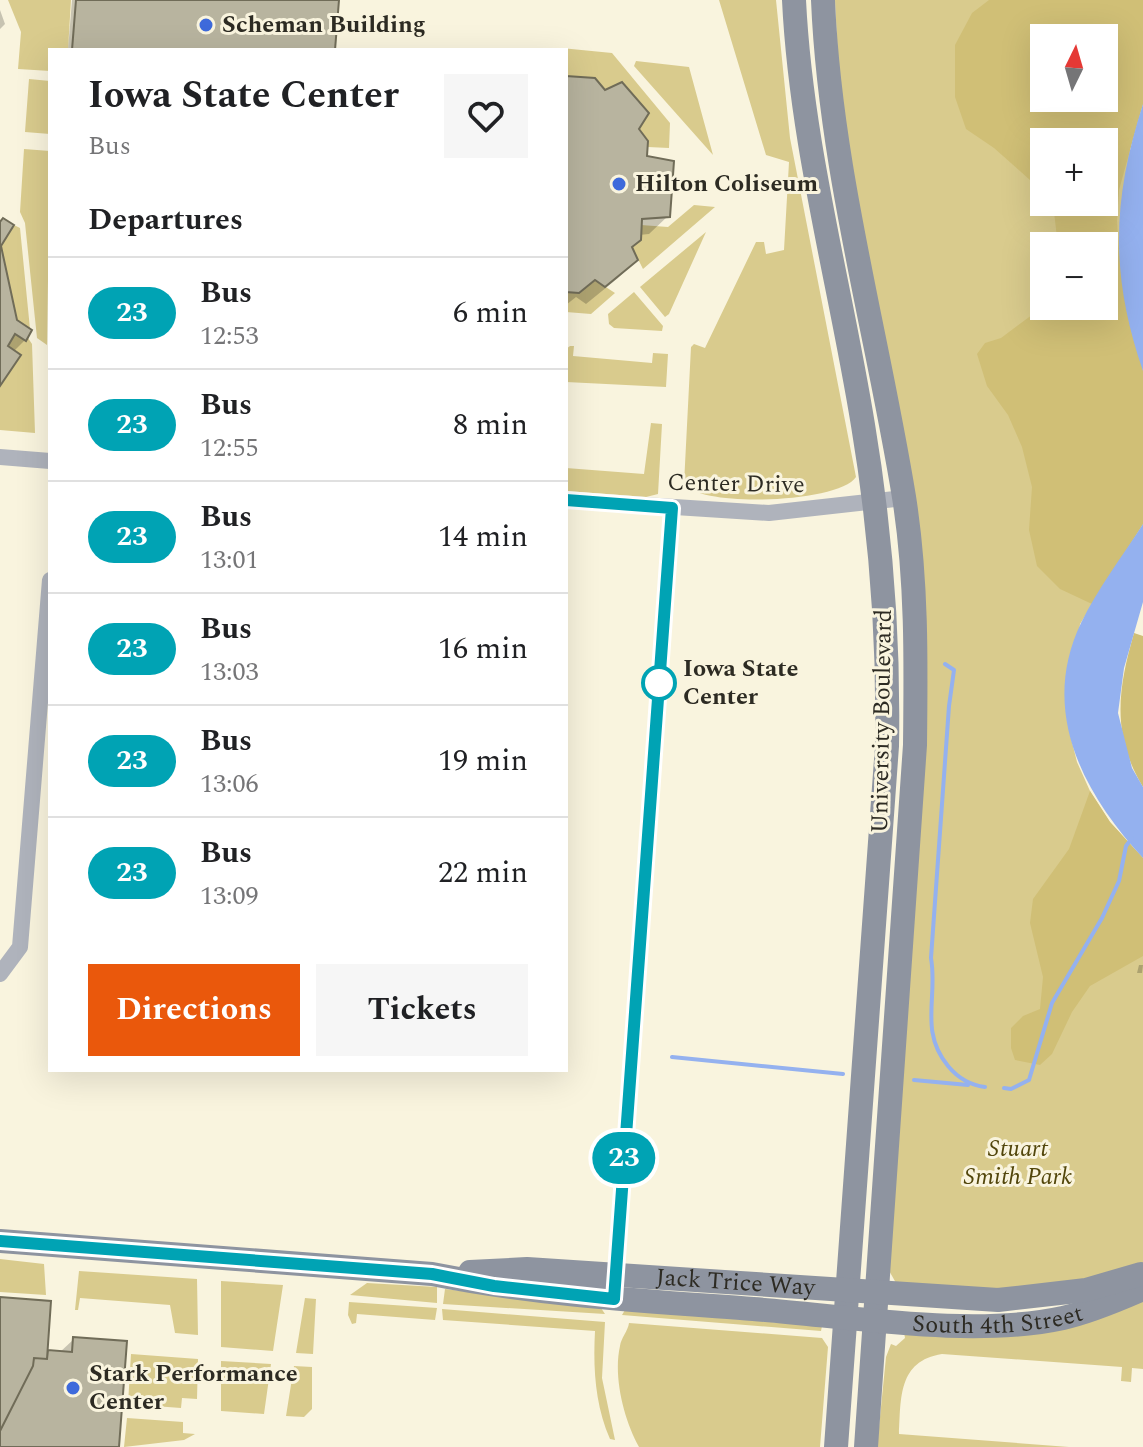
<!DOCTYPE html>
<html lang="en">
<head>
<meta charset="utf-8">
<style>
	body { margin:0; font-family:Spectral,serif; background:#f6f6f6; color:#202124; height:100vh; display:flex; flex-direction:column; font-size:30px; white-space:nowrap }
	* { box-sizing:border-box; margin:0 }
	p { font-size:26px; color:#757577 }
	.icon { flex:none; width:44px; height:44px; fill:none; stroke:currentColor; stroke-width:2; stroke-linecap:round; stroke-linejoin:round }
	.map { position:relative; flex:1; overflow:hidden }
	.drawer { position:absolute; left:48px; top:48px; width:520px; height:1024px; display:flex; flex-direction:column; background:#fff; border-radius:0px; box-shadow:0 8px 32px #0002 }
	.drawer>* { flex:none }
	.badge { padding:0 16px; border-radius:26px; font-size:28px; line-height:52px }
	.needle { width:52px; rotate:5deg }
	.tools { position:absolute; left:1030px; top:24px; display:grid; gap:16px }
	.tools a { display:grid; place-items:center; width:88px; height:88px; border-radius:0px; background:#fff; box-shadow:0 8px 32px #0002; font-size:40px }
	.map>.badge { position:absolute; translate:-50% -50%; box-shadow:0 0 0 4px #fff }
	h2 { padding:0 40px; font-size:30px; line-height:72px }
	.round { display:grid; place-items:center; flex:none; width:84px; height:84px; border-radius:0px; background:#f6f6f6 }
	.overview { display:flex; align-items:center; justify-content:space-between; height:136px; padding:0 40px }
	h1 { font-size:38px; font-weight:700; line-height:60px }
	.cta { display:flex; gap:16px; margin-top:auto; padding:16px 40px }
	.cta a { flex:1; height:92px; border-radius:0px; background:#ea580c; color:#fff; font-size:32px; font-weight:700; line-height:92px; text-align:center }
	.cta a+a { background:#f6f6f6; color:#202124 }
	ul { padding:0; list-style:none }
	li { display:flex; align-items:center; gap:24px; height:112px; padding:0 40px; border-top:2px solid #e0e0e0 }
	li div { flex:1 }
	li b { display:block; font-size:30px }
	li em { font-style:normal }
	li .badge { min-width:88px; font-weight:700; text-align:center }
	.map>svg:first-child { display:block }
</style>
</head>
<body>
<div class="map">
<svg width="1143" height="1447" viewBox="0 0 1143 1447">
	<rect width="100%" height="100%" fill="#f9f4de"/>
	<path fill="#d9cb8d" fill-rule="evenodd" d="M 8,0 L 71,0 L 68,50 L 50,50 L 50,71 L 18,69 L 21,32 Z
		M 719,0 L 776,0 L 790,138 L 856,477 C 839,503 701,508 684,484 L 691,347 L 694,344 L 705,348 L 756,242 L 764,242 L 766,254 L 784,250 L 789,162 L 766,155 Z
		M 835,0 L 1143,0 L 1143,104 L 1130,147 L 1136,352 L 1143,371 L 1143,524 L 1080,624 L 1070,734 L 1077,762 L 1090,791 L 1110,822 L 1143,858 L 1143,1267 L 1017,1293 L 896,1283 L 887,1267 L 924,718 L 842,137 ZM 1044,38 L 1104,38 L 1104,98 L 1044,98 ZM 1044,142 L 1104,142 L 1104,202 L 1044,202 ZM 1044,246 L 1104,246 L 1104,306 L 1044,306 Z
		M 561,48 L 612,53 L 670,123 L 669,148 L 648,147 L 648,140 L 639,129 L 648,113 L 622,82 L 605,90 L 595,78 L 566,76 L 566,50 Z
		M 636,61 L 689,67 L 713,155 L 634,66 Z
		M 29,79 L 50,81 L 50,134 L 25,132 Z
		M 24,149 L 50,151 L 47,345 L 37,338 L 25,223 L 20,212 Z
		M 694,205 L 715,207 L 643,269 L 632,247 L 641,225 L 668,227 Z
		M 14,225 L 20,228 L 30,329 L 17,320 L 1,246 Z
		M 706,232 L 669,314 L 665,317 L 640,287 Z
		M 595,280 L 615,293 L 591,314 L 566,312 L 566,292 L 579,293 Z
		M 634,292 L 663,326 L 662,331 L 614,328 L 609,324 L 608,314 Z
		M 15,334 L 26,341 L 28,338 L 32,344 L 35,433 L 0,430 L 0,386 L 21,355 L 8,346 Z
		M 570,346 L 574,346 L 573,356 L 652,363 L 653,353 L 668,354 L 666,387 L 566,382 L 566,349 Z
		M 651,423 L 662,424 L 658,494 L 646,497 L 566,491 L 566,468 L 644,474 Z
		M 0,1259 L 44,1264 L 46,1295 L 0,1292 Z
		M 79,1271 L 197,1279 L 198,1335 L 175,1333 L 170,1305 L 80,1298 L 78,1310 L 75,1310 Z
		M 221,1281 L 283,1285 L 273,1351 L 221,1347 Z
		M 367,1283 L 437,1287 L 437,1303 L 350,1295 Z
		M 445,1289 L 601,1308 L 605,1314 L 443,1304 Z
		M 1143,1297 L 1143,1369 L 1132,1368 L 1131,1382 L 1121,1381 L 1122,1367 L 942,1354 C 898,1361 901,1398 899,1434 L 1069,1447 L 877,1447 L 886,1357 L 891,1344 L 896,1346 L 905,1338 L 904,1332 Z
		M 305,1298 L 316,1299 L 313,1354 L 296,1353 Z
		M 349,1302 L 437,1308 L 435,1320 L 357,1314 L 356,1323 L 352,1324 L 348,1315 Z
		M 442,1309 L 605,1322 L 602,1378 L 615,1440 L 610,1439 C 595,1405 593,1368 595,1331 L 443,1320 Z
		M 625,1310 L 822,1326 L 821,1331 L 622,1315 Z
		M 629,1323 L 822,1338 L 828,1347 L 820,1447 L 639,1447 C 624,1420 613,1377 620,1346 C 621,1338 628,1331 629,1323 Z
		M 131,1354 L 198,1359 L 197,1399 L 182,1398 L 181,1408 L 128,1404 Z
		M 221,1361 L 271,1364 L 264,1414 L 221,1411 Z
		M 294,1366 L 312,1367 L 312,1409 L 304,1417 L 286,1416 Z
		M 127,1418 L 183,1422 L 183,1433 L 195,1434 L 184,1440 L 124,1447 Z"/>
	<path fill="#d0bf76" fill-rule="evenodd" d="M 989,0 L 1143,0 L 1143,104 L 1119,190 L 1117,221 L 1119,252 L 1143,371 L 1143,524 L 1092,604 L 1060,589 L 1037,566 L 1029,530 L 1032,487 L 1022,447 L 1008,415 L 987,386 L 977,354 L 985,343 L 1001,338 L 1044,306 L 1104,306 L 1104,246 L 1058,246 L 1054,212 L 1047,202 L 1104,202 L 1104,142 L 1044,142 L 1044,199 L 1030,180 L 994,148 L 966,129 L 955,97 L 955,45 L 972,13 ZM 1044,38 L 1104,38 L 1104,98 L 1044,98 Z
		M 1134,633 L 1143,636 L 1143,787 C 1111,734 1118,689 1134,633 Z
		M 1090,791 L 1110,822 L 1143,858 L 1143,956 L 1090,986 L 1072,1012 L 1052,1054 L 1040,1065 L 1015,1060 L 1011,1048 L 1011,1028 L 1023,1016 L 1040,1009 L 1043,977 L 1030,923 L 1033,899 L 1069,849 Z"/>
	<path fill="#94b1ef" d="M 1143,104 L 1143,371 C 1110,275 1112,200 1143,104 Z
		M 1143,524 L 1143,602 L 1124,668 L 1118,713 L 1132,768 L 1143,787 L 1143,858 C 1083,793 1039,711 1081,623 C 1098,588 1122,557 1143,524 Z"/>
	<path fill="#0003" d="M 72,0 L 337,0 L 333,50 L 68,50 Z
		M 0,10 L 5,24 L 0,29 Z
		M 566,78 L 636,129 L 668,216 L 649,234 L 639,235 L 630,248 L 636,260 L 618,278 L 586,304 L 576,297 L 566,305 Z
		M 0,250 L 15,321 L 25,340 L 13,352 L 0,383 Z
		M 1139,965 L 1143,965 L 1142,973 L 1137,973 Z
		M 0,1299 L 45,1355 L 59,1353 L 74,1339 L 117,1447 L 0,1447 Z"/>
	<g fill="none" stroke-linecap="round" stroke-linejoin="round">
		<path stroke="#94b1ef" stroke-width="4" d="M 945,664 L 954,670 L 949,706 L 931,958 C 938,997 919,1031 948,1066 C 958,1078 969,1085 985,1087
			M 672,1057 L 843,1074
			M 914,1080 L 968,1085
			M 1004,1088 L 1011,1089 L 1029,1080 L 1052,1003 L 1102,918 L 1119,881 L 1126,846 L 1132,838"/>
	</g>
	<path fill="#b8b49f" stroke="#706c58" stroke-width="2" d="M 76,0 L 339,0 L 335,50 L 72,50 Z
		M 566,76 L 595,78 L 605,90 L 622,82 L 649,113 L 639,129 L 648,141 L 647,156 L 674,161 L 670,217 L 642,219 L 641,240 L 632,247 L 638,260 L 605,287 L 595,280 L 579,293 L 566,292 Z
		M 3,218 L 14,225 L 1,246 L 17,320 L 32,330 L 26,341 L 15,334 L 8,346 L 21,355 L 0,386 L 0,222 Z
		M 0,1297 L 51,1301 L 47,1359 L 34,1358 L 33,1366 L 0,1431 Z
		M 73,1337 L 127,1341 L 119,1447 L 0,1447 L 0,1431 L 33,1366 L 34,1358 L 47,1359 L 48,1350 L 72,1352 Z"/>
	<g fill="none" stroke-linecap="round" stroke-linejoin="round">
		<path stroke="#afb3bc" stroke-width="16" d="M 0,457 L 50,461
			M 566,500 L 769,513 L 904,498
			M 0,974 L 20,947 L 50,580"/>
		<g stroke="#8e94a0" stroke-width="24">
			<path d="M 794,0 C 801,144 840,283 863,425 C 881,533 889,637 887,746 L 836,1447"/>
			<path d="M 823,0 C 830,168 877,331 904,497 C 917,579 916,662 915,745 L 866,1447"/>
			<path id="s1" d="M 0,1241 L 432,1274 C 538,1295 645,1301 753,1309 C 847,1316 971,1338 1063,1318 C 1090,1312 1118,1300 1143,1289"/>
			<path id="s2" d="M 470,1272 L 527,1269 L 998,1300 L 1086,1290 L 1141,1274"/>
		</g>
	</g>
	<g fill="none" stroke-linecap="round" stroke-linejoin="round">
		<defs>
			<path id="line" d="M 0,1241 L 432,1274 L 494,1286 L 614,1299 L 672,508 L 566,500"/>
		</defs>
		<use href="#line" stroke="#fff" stroke-width="18"/>
		<use href="#line" stroke="#00a3b4" stroke-width="12"/>
	</g>
	<g fill="#3e6adb" stroke="#f9f4de" stroke-width="3">
		<circle cx="206" cy="25" r="8"/>
		<circle cx="619" cy="184" r="8"/>
		<circle cx="73" cy="1388" r="8"/>
	</g>
	<circle fill="#fff" stroke="#00a3b4" stroke-width="4" cx="659" cy="683" r="16"/>
	<g text-anchor="middle" dominant-baseline="central" stroke-width="6" stroke-linejoin="round" paint-order="stroke">
		<g font-size="24" font-weight="bold" fill="#2d2b23" stroke="#f9f4de" text-anchor="start">
			<text x="222" y="25">Scheman Building</text>
			<text x="635" y="184">Hilton Coliseum</text>
			<text x="89" y="1374">Stark Performance<tspan x="89" dy="28">Center</tspan></text>
		</g>
		<g font-size="24" fill="#2d2b23" stroke="#f9f4de">
			<text transform="translate(736 484) rotate(1)">Center Drive</text>
			<text transform="translate(882 721) rotate(-89)">University Boulevard</text>
			<text stroke="none"><textPath href="#s2" startOffset="266">Jack Trice Way</textPath></text>
			<text stroke="none"><textPath href="#s1" startOffset="1002">South 4th Street</textPath></text>
		</g>
		<g font-size="24" font-weight="bold" fill="#2d2b23" stroke="#f9f4de" text-anchor="start">
			<text x="683" y="669">Iowa State<tspan x="683" dy="28">Center</tspan></text>
		</g>
		<g font-size="24" font-style="italic" fill="#52460b" stroke="#f9f4de">
			<text x="1018" y="1149">Stuart<tspan x="1018" dy="28">Smith Park</tspan></text>
		</g>
	</g>
</svg>
<div class="tools">
<a><svg class="needle" viewBox="-14 -14 28 28"><path d="M0-13l5 13h-10z" fill="#e53935"/><path d="M0 13l5-13h-10z" fill="#757577"/></svg></a>
<a>+</a>
<a>−</a>
</div>
<b class="badge" style="left:624px;top:1158px;background:#00a3b4;color:#fff">23</b>
<section class="drawer">
<div class="overview"><div><h1>Iowa State Center</h1><p>Bus</p></div><a class="round"><svg class="icon" aria-label="heart" viewBox="0 0 24 24"><path d="M12 20l-8-8c-3-5 5-10 8-4 3-6 11-1 8 4z"/></svg></a></div>
<h2>Departures</h2>
<ul>
<li><span class="badge" style="background:#00a3b4;color:#fff">23</span><div><b>Bus</b><p>12:53</p></div><em>6 min</em></li>
<li><span class="badge" style="background:#00a3b4;color:#fff">23</span><div><b>Bus</b><p>12:55</p></div><em>8 min</em></li>
<li><span class="badge" style="background:#00a3b4;color:#fff">23</span><div><b>Bus</b><p>13:01</p></div><em>14 min</em></li>
<li><span class="badge" style="background:#00a3b4;color:#fff">23</span><div><b>Bus</b><p>13:03</p></div><em>16 min</em></li>
<li><span class="badge" style="background:#00a3b4;color:#fff">23</span><div><b>Bus</b><p>13:06</p></div><em>19 min</em></li>
<li><span class="badge" style="background:#00a3b4;color:#fff">23</span><div><b>Bus</b><p>13:09</p></div><em>22 min</em></li>
</ul>
<div class="cta"><a>Directions</a><a>Tickets</a></div>
</section>
</div>
</body>
</html>
